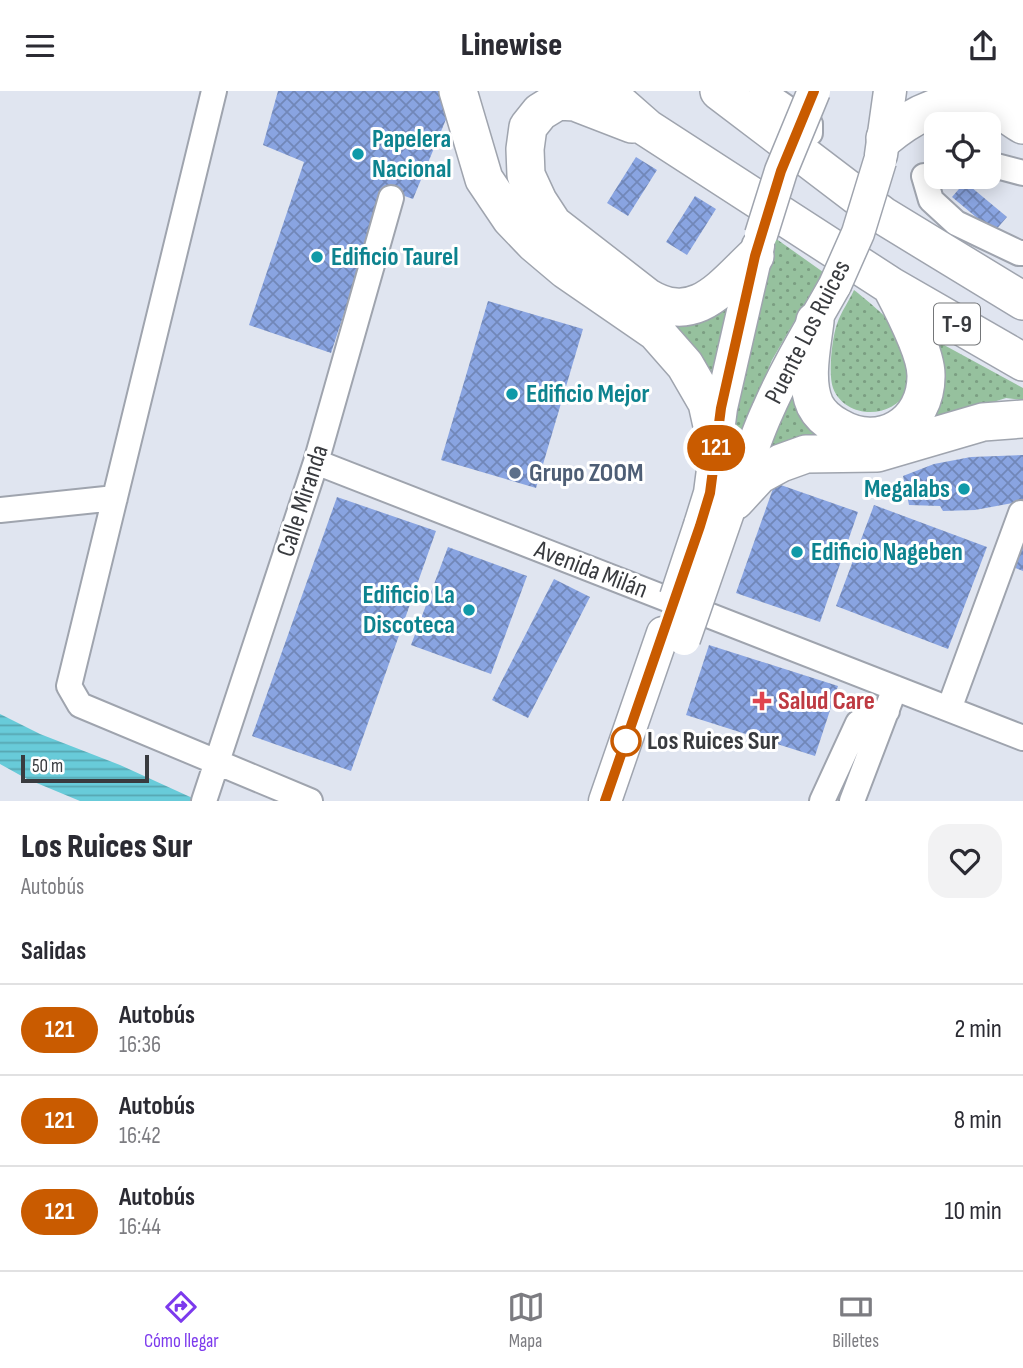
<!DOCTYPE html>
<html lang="es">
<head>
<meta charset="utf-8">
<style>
	body { margin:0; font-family:"Sofia Sans Condensed",sans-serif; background:#f2f2f3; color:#2b2b33; height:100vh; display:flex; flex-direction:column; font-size:26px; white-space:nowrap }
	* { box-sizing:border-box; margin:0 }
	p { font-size:23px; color:#7c7c81 }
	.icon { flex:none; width:38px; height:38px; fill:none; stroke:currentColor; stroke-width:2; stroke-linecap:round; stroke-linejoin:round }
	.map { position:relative; height:710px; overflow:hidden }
	.side { display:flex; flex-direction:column; background:#fff; flex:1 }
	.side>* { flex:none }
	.badge { padding:0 14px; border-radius:23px; font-size:24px; line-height:46px }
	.controls { position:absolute; left:924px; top:21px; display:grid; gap:14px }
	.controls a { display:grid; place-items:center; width:77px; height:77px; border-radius:14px; background:#fff; box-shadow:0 4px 18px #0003; font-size:35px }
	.scale { position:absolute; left:21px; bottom:18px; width:128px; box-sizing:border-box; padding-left:7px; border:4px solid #393b3f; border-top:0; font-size:19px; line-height:24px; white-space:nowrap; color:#393b3f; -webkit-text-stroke:5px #fff; paint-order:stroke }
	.map>.badge { position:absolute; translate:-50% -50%; box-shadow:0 0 0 4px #fff }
	h2 { padding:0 21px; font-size:26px; line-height:63px }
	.round { display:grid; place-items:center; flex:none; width:74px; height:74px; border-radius:21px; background:#f2f2f3 }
	.overview { display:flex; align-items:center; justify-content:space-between; height:119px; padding:0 21px }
	h1 { font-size:33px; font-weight:800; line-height:52px }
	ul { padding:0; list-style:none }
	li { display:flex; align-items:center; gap:21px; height:91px; padding:0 21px; border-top:2px solid #e1e1e2 }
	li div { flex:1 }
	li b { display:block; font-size:26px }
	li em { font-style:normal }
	li .badge { min-width:77px; font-weight:700; text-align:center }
	header { display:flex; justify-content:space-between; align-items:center; height:91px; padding:0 21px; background:#fff; font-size:32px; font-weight:800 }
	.tab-bar { display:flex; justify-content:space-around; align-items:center; height:98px; border-top:2px solid #e1e1e2; background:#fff; font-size:19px; color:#7c7c81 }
	.tab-bar a { display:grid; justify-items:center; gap:4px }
	.tab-bar .selected { color:#7c3aed }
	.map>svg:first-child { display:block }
</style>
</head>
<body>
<header><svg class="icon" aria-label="menu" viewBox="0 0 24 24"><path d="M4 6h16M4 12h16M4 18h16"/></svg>Linewise<svg class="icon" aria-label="share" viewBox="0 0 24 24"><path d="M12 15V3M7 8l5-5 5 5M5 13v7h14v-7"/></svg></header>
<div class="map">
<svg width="1023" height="710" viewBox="0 0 1023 710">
	<defs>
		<pattern id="grass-dots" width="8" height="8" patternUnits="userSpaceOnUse" patternTransform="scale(1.75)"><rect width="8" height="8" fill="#96c19e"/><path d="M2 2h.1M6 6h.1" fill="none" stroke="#7b9e82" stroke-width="1.8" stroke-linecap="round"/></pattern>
		<pattern id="water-rules" width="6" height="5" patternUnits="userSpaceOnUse" patternTransform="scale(1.75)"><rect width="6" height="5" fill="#68cbd9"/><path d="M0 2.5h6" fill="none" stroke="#57a6b1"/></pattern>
		<pattern id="building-cross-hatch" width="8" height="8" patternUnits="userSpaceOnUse" patternTransform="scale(1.75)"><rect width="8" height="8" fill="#89a4e1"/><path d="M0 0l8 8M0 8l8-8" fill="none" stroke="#7187b8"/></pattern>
	</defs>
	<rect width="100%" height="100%" fill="#e0e5f0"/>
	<path fill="url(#grass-dots)" d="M 775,147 L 823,181 L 772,269 L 729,373 L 728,316 Z
		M 854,199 C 874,215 907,241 913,268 C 914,273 911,279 910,284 C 909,289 909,296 907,300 C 892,329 845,328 833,297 C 828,283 832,247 837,233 C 841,221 849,210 854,199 Z
		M 730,205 L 712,285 C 692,249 677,239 646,214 Z
		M 933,248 L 1023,297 L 1023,309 L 1006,307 L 910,337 Z
		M 793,278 L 850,350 L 792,352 L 762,359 Z"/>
	<path fill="url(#water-rules)" d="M 0,623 L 40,643 L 120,674 L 199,710 L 80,710 L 27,688 L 0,673 Z"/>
	<path fill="url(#building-cross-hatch)" d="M 278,0 L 441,0 L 449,21 L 413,108 L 385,98 L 331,262 L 249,234 L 304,71 L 263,54 Z
		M 636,66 L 657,79 L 628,125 L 607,112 Z
		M 965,91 L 1007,126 L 994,141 L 952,106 Z
		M 695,105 L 716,118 L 687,164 L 666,151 Z
		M 488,210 L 583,238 L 536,397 L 441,369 Z
		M 1023,364 L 1023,410 L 975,419 L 943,420 L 940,415 L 909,414 L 903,385 L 934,373 L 971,366 Z
		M 775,392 L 858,421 L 820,531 L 736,502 Z
		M 337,406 L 436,440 L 351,680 L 252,645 Z
		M 874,414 L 987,456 L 948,558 L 836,515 Z
		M 1023,441 L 1023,480 L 1010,475 Z
		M 448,456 L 527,485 L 491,583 L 411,554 Z
		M 554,488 L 590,506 L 528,627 L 492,609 Z
		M 709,554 L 838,595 L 815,665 L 686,624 Z"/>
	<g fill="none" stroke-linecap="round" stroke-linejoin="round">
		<defs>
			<path id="minor" d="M 214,0 L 69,595 L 80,614 L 310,710
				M 762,0 L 810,33 L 810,42
				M 989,73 L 1023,82
				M 924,85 L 931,109 L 956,132 L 1019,162 L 1023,162
				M 316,371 L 1023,647
				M 0,419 L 115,407
				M 949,618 L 1021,422
				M 204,710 L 316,371 L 391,107
				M 822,710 L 858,632 L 868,625 L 887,620
				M 852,710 L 895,597"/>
			<path id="major" d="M 881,64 L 890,0
				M 734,411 C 745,380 754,349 768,319 C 787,275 812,235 835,194
				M 700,434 L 710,402 L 721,317 L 758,155
				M 605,710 L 663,542"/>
			<path id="highway" d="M 458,0 L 484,88 L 511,128 L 534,152 L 566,179 L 656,241 L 685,274 L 707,312 L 715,348 L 714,367
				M 605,0 L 647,37 L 891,195 L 1023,271
				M 719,0 L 882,124 L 1023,210
				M 1019,0 L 1023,2
				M 632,33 L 575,11 L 558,10 L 540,21 L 528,36 L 525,58 L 526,84 L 538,110 L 553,133 L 647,206 C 695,235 722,196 755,165
				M 885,47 C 916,21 955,2 995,17 C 1005,21 1014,29 1023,34
				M 815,230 C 812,255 804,290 815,314 C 820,324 829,331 838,336 C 880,361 927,333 926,284 C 926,261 902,216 891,195
				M 735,410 L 759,384 L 781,372 L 806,363 L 877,362 L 983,331 L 1023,328"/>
		</defs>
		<use href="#minor" stroke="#9fa4ae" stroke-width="28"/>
		<use href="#major" stroke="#9fa4ae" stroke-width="35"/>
		<use href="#highway" stroke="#9fa4ae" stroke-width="40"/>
		<use href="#minor" stroke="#fff" stroke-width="24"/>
		<use href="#major" stroke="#fff" stroke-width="32"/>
		<use href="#highway" stroke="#fff" stroke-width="37"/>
		<defs>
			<path id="major-bridge" d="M 761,144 L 781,80 L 814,0
				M 835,194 L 858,142 L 880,70
				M 676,506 L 700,434
				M 684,548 L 728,421"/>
		</defs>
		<use href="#major-bridge" stroke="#9fa4ae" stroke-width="35" stroke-linecap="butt"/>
		<use href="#major-bridge" stroke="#fff" stroke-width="32"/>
	</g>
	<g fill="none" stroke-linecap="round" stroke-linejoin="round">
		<defs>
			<path id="line" d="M 605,710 L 700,435 L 710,402 L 721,317 L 755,165 L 781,80 L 814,0"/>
		</defs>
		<use href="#line" stroke="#fff" stroke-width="16"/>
		<use href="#line" stroke="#c95b00" stroke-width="10"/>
	</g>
	<g fill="#0f9aa8" stroke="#fff" stroke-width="2.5">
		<circle cx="358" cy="63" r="7"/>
		<circle cx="317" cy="166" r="7"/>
		<circle cx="512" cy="303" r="7"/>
		<circle cx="964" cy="398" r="7"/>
		<circle cx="797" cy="461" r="7"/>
		<circle cx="469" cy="519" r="7"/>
	</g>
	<circle fill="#5c6f8a" stroke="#fff" stroke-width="2.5" cx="515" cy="382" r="7"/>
	<path fill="#e0444e" stroke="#fff" stroke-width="2.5" d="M758.5 599.5h7v7h7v7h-7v7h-7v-7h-7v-7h7z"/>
	<circle fill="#fff" stroke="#c95b00" stroke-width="3.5" cx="626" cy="650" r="14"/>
	<g text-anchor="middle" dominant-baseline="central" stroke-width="6" stroke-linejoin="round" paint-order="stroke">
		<rect fill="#fff" stroke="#747679" stroke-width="2" x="934" y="212.5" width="46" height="41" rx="5"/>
		<g font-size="24" font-weight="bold" fill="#393b3f">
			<text x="957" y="233">T-9</text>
		</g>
		<g font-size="26" font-weight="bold" fill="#0d838f" stroke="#fff" text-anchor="start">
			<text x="372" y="48">Papelera<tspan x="372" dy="30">Nacional</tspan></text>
			<text x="331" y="166">Edificio Taurel</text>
			<text x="526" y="303">Edificio Mejor</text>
			<text x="950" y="398" text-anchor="end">Megalabs</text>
			<text x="811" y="461">Edificio Nageben</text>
			<text x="455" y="504" text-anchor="end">Edificio La<tspan x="455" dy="30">Discoteca</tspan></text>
		</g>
		<g font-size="26" fill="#393b3f" stroke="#fff">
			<text transform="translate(808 241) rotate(-63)">Puente Los Ruices</text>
			<text transform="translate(303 410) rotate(-72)">Calle Miranda</text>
			<text transform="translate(591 479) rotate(21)">Avenida Milán</text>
		</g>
		<g font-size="26" font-weight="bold" fill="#4e5e75" stroke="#fff" text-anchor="start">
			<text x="529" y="382">Grupo ZOOM</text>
		</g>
		<g font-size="26" font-weight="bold" fill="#be3a42" stroke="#fff" text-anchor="start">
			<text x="778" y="610">Salud Care</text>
		</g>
		<g font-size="26" font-weight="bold" fill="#393b3f" stroke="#fff" text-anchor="start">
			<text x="647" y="650">Los Ruices Sur</text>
		</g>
	</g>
</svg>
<div class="controls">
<a><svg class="icon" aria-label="locate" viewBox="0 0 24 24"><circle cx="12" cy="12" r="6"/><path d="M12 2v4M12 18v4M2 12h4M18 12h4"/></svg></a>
</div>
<div class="scale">50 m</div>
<b class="badge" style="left:716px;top:357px;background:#c95b00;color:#fff">121</b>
</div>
<section class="side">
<div class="overview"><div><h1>Los Ruices Sur</h1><p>Autobús</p></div><a class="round"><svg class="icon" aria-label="heart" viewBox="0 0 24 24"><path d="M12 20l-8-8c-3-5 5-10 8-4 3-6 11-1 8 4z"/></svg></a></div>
<h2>Salidas</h2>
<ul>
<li><span class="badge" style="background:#c95b00;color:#fff">121</span><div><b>Autobús</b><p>16:36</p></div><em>2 min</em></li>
<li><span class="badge" style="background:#c95b00;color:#fff">121</span><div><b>Autobús</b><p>16:42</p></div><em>8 min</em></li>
<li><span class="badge" style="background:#c95b00;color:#fff">121</span><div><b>Autobús</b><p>16:44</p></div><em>10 min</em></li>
</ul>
</section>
<nav class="tab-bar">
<a class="selected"><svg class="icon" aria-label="directions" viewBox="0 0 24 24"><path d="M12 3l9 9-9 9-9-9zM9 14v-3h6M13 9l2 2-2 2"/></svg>Cómo llegar</a>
<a><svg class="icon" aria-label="map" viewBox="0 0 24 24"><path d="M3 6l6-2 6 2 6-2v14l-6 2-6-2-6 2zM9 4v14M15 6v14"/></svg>Mapa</a>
<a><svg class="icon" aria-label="tickets" viewBox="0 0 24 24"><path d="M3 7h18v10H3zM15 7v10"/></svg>Billetes</a>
</nav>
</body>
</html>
